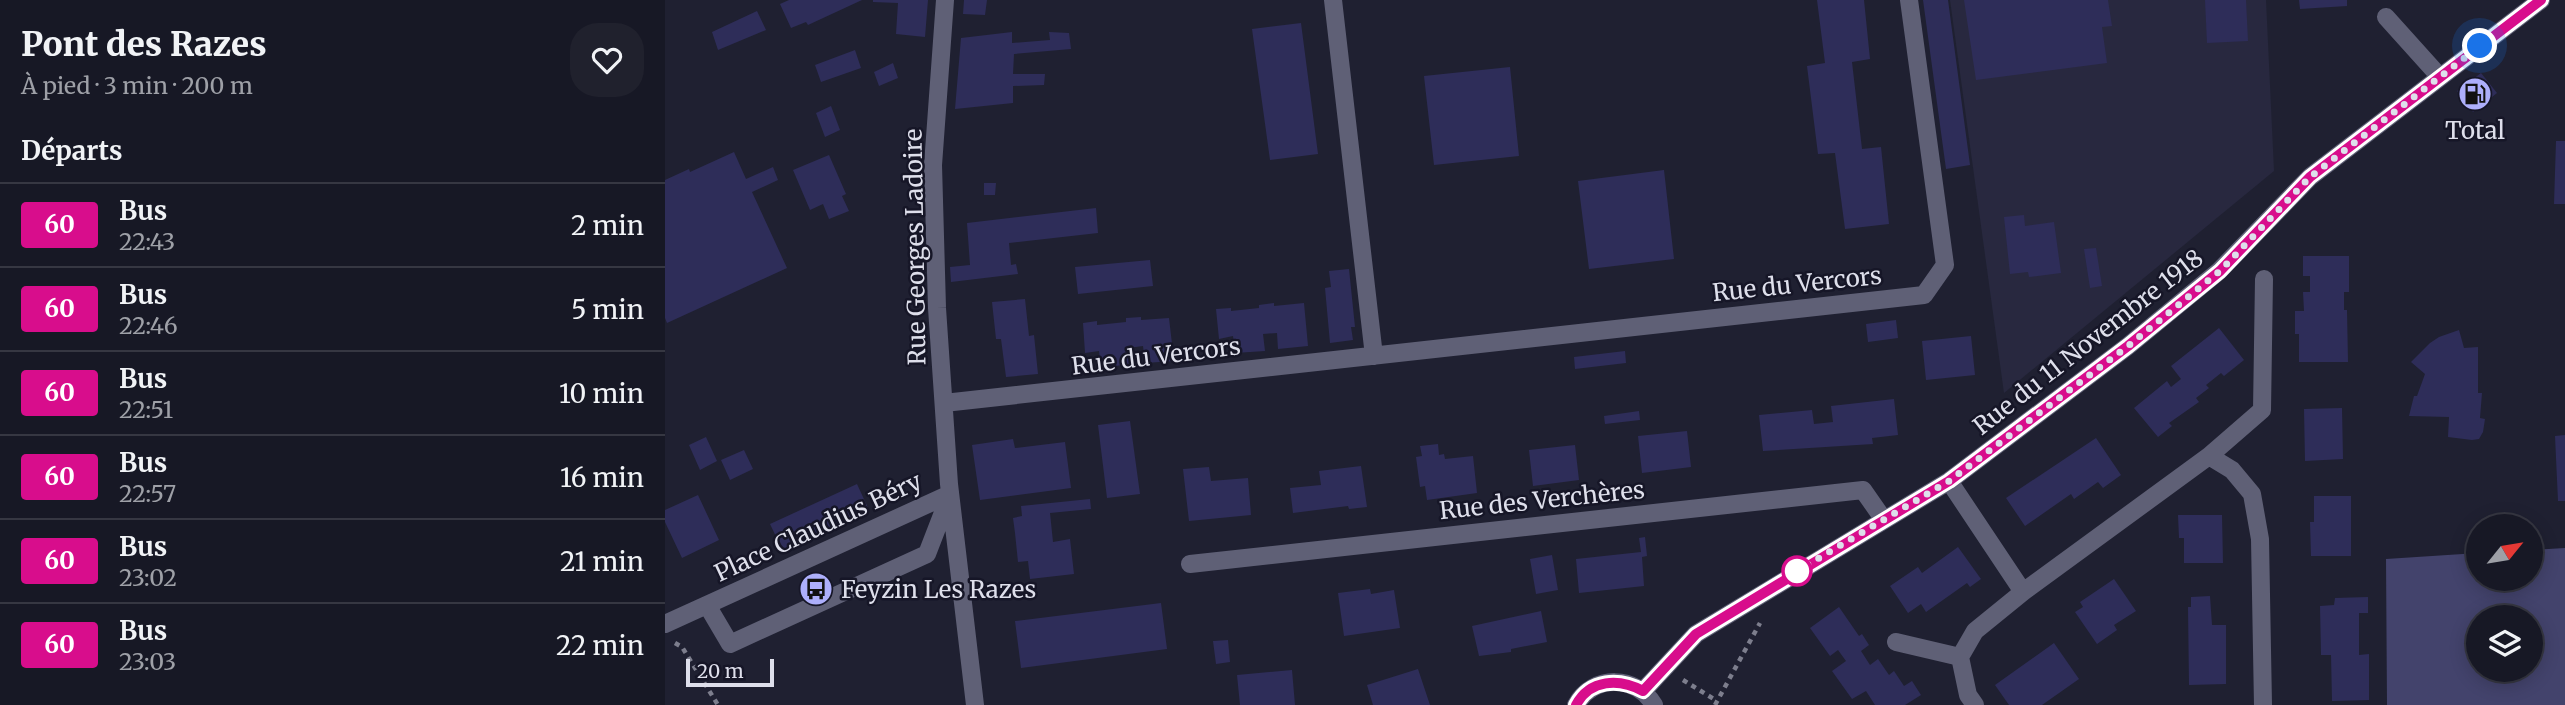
<!DOCTYPE html>
<html lang="fr">
<head>
<meta charset="utf-8">
<style>
	body { margin:0; font-family:Merriweather,serif; background:#20212d; color:#f1f3f6; height:100vh; display:flex; flex-direction:column; font-size:26px; white-space:nowrap }
	* { box-sizing:border-box; margin:0 }
	p { font-size:23px; color:#9ea0a7 }
	.icon { flex:none; width:38px; height:38px; fill:none; stroke:currentColor; stroke-width:2; stroke-linecap:round; stroke-linejoin:round }
	.map { position:relative; flex:1; overflow:hidden }
	.drawer { display:flex; flex-direction:column; background:#171825; width:665px }
	.drawer>* { flex:none }
	.badge { padding:0 14px; border-radius:5px; font-size:24px; line-height:46px }
	.needle { width:46px; rotate:60deg }
	.tools { position:absolute; left:1801px; top:514px; display:grid; gap:14px }
	.tools a { display:grid; place-items:center; width:77px; height:77px; border-radius:50%; background:#171825; box-shadow:0 4px 18px #0003,0 0 0 2px #363742; font-size:35px }
	.scale { position:absolute; left:21px; bottom:18px; width:88px; box-sizing:border-box; padding-left:7px; border:4px solid #dedfeb; border-top:0; font-size:19px; line-height:24px; white-space:nowrap; color:#dedfeb; -webkit-text-stroke:5px #161627; paint-order:stroke }
	.you { position:absolute; width:35px; height:35px; margin:-18px; border:5px solid #fff; border-radius:50%; background:#1a73e8; box-shadow:0 0 0 10px #1a73e833 }
	.map>.badge { position:absolute; translate:-50% -50%; box-shadow:0 0 0 4px #fff }
	h2 { padding:0 21px; font-size:26px; line-height:63px }
	.round { display:grid; place-items:center; flex:none; width:74px; height:74px; border-radius:28px; background:#20212d }
	.head { display:flex; align-items:center; justify-content:space-between; height:119px; padding:0 21px }
	h1 { font-size:33px; font-weight:800; line-height:52px }
	ul { padding:0; list-style:none }
	li { display:flex; align-items:center; gap:21px; height:84px; padding:0 21px; border-top:2px solid #363742 }
	li div { flex:1 }
	li b { display:block; font-size:26px }
	li em { font-style:normal }
	li .badge { min-width:77px; font-weight:700; text-align:center }
	main { display:flex; flex:1; min-height:0 }
	.map>svg:first-child { display:block }
</style>
</head>
<body>
<main>
<section class="drawer">
<div class="head"><div><h1>Pont des Razes</h1><p>À pied · 3 min · 200 m</p></div><a class="round"><svg class="icon" aria-label="heart" viewBox="0 0 24 24"><path d="M12 20l-8-8c-3-5 5-10 8-4 3-6 11-1 8 4z"/></svg></a></div>
<h2>Départs</h2>
<ul>
<li><span class="badge" style="background:#d80d8c;color:#fff">60</span><div><b>Bus</b><p>22:43</p></div><em>2 min</em></li>
<li><span class="badge" style="background:#d80d8c;color:#fff">60</span><div><b>Bus</b><p>22:46</p></div><em>5 min</em></li>
<li><span class="badge" style="background:#d80d8c;color:#fff">60</span><div><b>Bus</b><p>22:51</p></div><em>10 min</em></li>
<li><span class="badge" style="background:#d80d8c;color:#fff">60</span><div><b>Bus</b><p>22:57</p></div><em>16 min</em></li>
<li><span class="badge" style="background:#d80d8c;color:#fff">60</span><div><b>Bus</b><p>23:02</p></div><em>21 min</em></li>
<li><span class="badge" style="background:#d80d8c;color:#fff">60</span><div><b>Bus</b><p>23:03</p></div><em>22 min</em></li>
</ul>
</section>
<div class="map">
<svg width="1900" height="705" viewBox="0 0 1900 705">
	<rect width="100%" height="100%" fill="#1f2031"/>
	<path fill="#28283f" d="M 1285,0 L 1601,0 L 1609,171 L 1339,393 Z"/>
	<path fill="#43436c" fill-rule="evenodd" d="M 1900,548 L 1900,705 L 1722,705 L 1721,559 L 1813,553 L 1813,579 L 1866,579 L 1866,550 ZM 1813,618 L 1866,618 L 1866,670 L 1813,670 Z"/>
	<path fill="#2e2d59" d="M 124,0 L 197,0 L 143,25 L 141,22 L 126,28 L 115,4 Z
		M 208,0 L 263,0 L 260,37 L 231,34 L 233,3 L 208,2 Z
		M 299,0 L 322,0 L 320,15 L 298,14 Z
		M 1152,0 L 1199,0 L 1205,59 L 1187,62 L 1197,149 L 1216,147 L 1224,224 L 1180,229 L 1170,153 L 1153,154 L 1142,66 L 1160,63 Z
		M 1258,0 L 1283,0 L 1305,165 L 1281,169 Z
		M 1299,0 L 1443,0 L 1447,26 L 1437,27 L 1442,63 L 1311,80 Z
		M 1540,0 L 1581,0 L 1583,41 L 1542,43 Z
		M 1634,0 L 1682,0 L 1682,6 L 1635,9 Z
		M 92,11 L 101,30 L 53,50 L 47,32 Z
		M 636,23 L 653,154 L 605,160 L 587,29 Z
		M 347,32 L 347,43 L 385,40 L 384,32 L 404,33 L 406,49 L 349,54 L 348,74 L 380,74 L 379,85 L 348,86 L 348,103 L 290,109 L 296,38 Z
		M 190,50 L 196,68 L 156,82 L 150,65 Z
		M 228,63 L 233,78 L 214,86 L 209,72 Z
		M 845,67 L 854,156 L 769,165 L 759,76 Z
		M 1816,73 L 1832,93 L 1808,112 L 1792,91 Z
		M 166,106 L 175,130 L 160,137 L 151,113 Z
		M 1891,141 L 1900,141 L 1900,204 L 1889,204 Z
		M 69,152 L 81,179 L 108,167 L 113,180 L 87,192 L 122,268 L 2,323 L 0,318 L 0,180 L 24,169 L 25,172 Z
		M 164,155 L 181,194 L 177,196 L 184,211 L 164,219 L 158,204 L 145,210 L 128,170 Z
		M 999,170 L 1009,259 L 924,269 L 913,181 Z
		M 319,183 L 331,183 L 330,195 L 319,195 Z
		M 431,208 L 433,233 L 344,243 L 346,265 L 351,264 L 353,274 L 286,282 L 285,267 L 305,265 L 302,223 Z
		M 1359,215 L 1360,226 L 1389,222 L 1396,273 L 1364,277 L 1363,272 L 1345,274 L 1339,217 Z
		M 1431,248 L 1437,286 L 1425,288 L 1419,249 Z
		M 1638,256 L 1684,256 L 1684,292 L 1679,292 L 1679,310 L 1682,310 L 1683,362 L 1634,362 L 1634,334 L 1630,334 L 1630,311 L 1639,311 L 1638,292 L 1645,292 L 1645,276 L 1638,276 Z
		M 485,260 L 488,286 L 413,294 L 410,267 Z
		M 684,269 L 690,327 L 686,327 L 688,340 L 665,343 L 660,288 L 666,287 L 664,271 Z
		M 360,299 L 364,336 L 369,335 L 373,374 L 341,377 L 336,339 L 331,339 L 327,302 Z
		M 609,303 L 609,306 L 639,303 L 643,346 L 613,349 L 612,333 L 598,334 L 600,351 L 570,353 L 568,336 L 554,339 L 551,309 L 566,308 L 566,311 L 594,308 L 594,305 Z
		M 476,317 L 476,320 L 504,318 L 509,361 L 480,363 L 478,346 L 463,348 L 465,364 L 436,368 L 434,351 L 420,353 L 418,323 L 432,321 L 432,325 L 461,322 L 461,318 Z
		M 1231,320 L 1233,338 L 1203,342 L 1201,324 Z
		M 1554,328 L 1579,360 L 1559,376 L 1556,373 L 1541,385 L 1544,388 L 1531,398 L 1534,402 L 1504,423 L 1507,426 L 1493,437 L 1469,408 L 1502,381 L 1506,387 L 1516,379 L 1506,366 Z
		M 1794,330 L 1799,348 L 1813,347 L 1813,393 L 1817,393 L 1815,418 L 1820,419 L 1818,432 L 1814,439 L 1807,440 L 1783,437 L 1784,417 L 1744,416 L 1749,396 L 1752,396 L 1760,374 L 1746,362 L 1765,343 L 1774,337 Z
		M 1306,336 L 1310,375 L 1261,380 L 1257,341 Z
		M 960,351 L 961,363 L 910,369 L 909,357 Z
		M 1229,399 L 1233,435 L 1207,438 L 1208,444 L 1098,451 L 1094,415 L 1147,410 L 1149,424 L 1168,422 L 1166,406 Z
		M 1677,408 L 1678,459 L 1640,461 L 1639,409 Z
		M 974,411 L 975,420 L 940,424 L 939,416 Z
		M 465,421 L 475,494 L 442,498 L 433,425 Z
		M 1022,431 L 1026,467 L 977,473 L 973,436 Z
		M 1900,435 L 1900,501 L 1893,501 L 1890,436 Z
		M 41,437 L 52,461 L 35,470 L 24,445 Z
		M 1431,438 L 1456,475 L 1438,488 L 1433,482 L 1409,499 L 1406,494 L 1360,526 L 1341,498 Z
		M 348,439 L 350,448 L 400,442 L 406,488 L 315,500 L 307,445 Z
		M 773,444 L 774,455 L 779,454 L 780,459 L 808,456 L 812,493 L 762,500 L 760,486 L 755,487 L 751,457 L 757,456 L 755,446 Z
		M 910,445 L 914,480 L 868,486 L 864,450 Z
		M 79,450 L 88,469 L 65,480 L 56,460 Z
		M 696,466 L 702,507 L 684,509 L 683,506 L 628,513 L 625,488 L 656,485 L 654,471 Z
		M 544,467 L 546,481 L 583,478 L 586,515 L 524,521 L 518,469 Z
		M 192,484 L 204,510 L 118,551 L 105,524 Z
		M 33,495 L 54,540 L 17,558 L 0,522 L 0,510 Z
		M 1649,496 L 1686,496 L 1686,556 L 1646,556 L 1645,522 L 1649,522 Z
		M 425,499 L 426,509 L 385,513 L 388,542 L 405,539 L 409,574 L 365,579 L 363,561 L 353,562 L 350,533 L 348,518 L 357,516 L 356,506 Z
		M 1513,515 L 1557,515 L 1558,563 L 1519,563 L 1519,538 L 1514,538 Z
		M 980,537 L 982,556 L 977,557 L 979,586 L 914,593 L 911,559 L 976,552 L 974,538 Z
		M 1293,547 L 1316,579 L 1305,587 L 1302,583 L 1261,612 L 1256,604 L 1243,613 L 1225,586 L 1253,567 L 1257,573 Z
		M 887,555 L 893,590 L 871,594 L 865,559 Z
		M 1449,579 L 1471,611 L 1449,625 L 1452,630 L 1432,644 L 1410,612 L 1418,607 L 1415,602 Z
		M 705,589 L 706,594 L 729,590 L 735,628 L 679,636 L 673,593 Z
		M 1545,596 L 1547,625 L 1561,625 L 1561,684 L 1524,685 L 1523,607 L 1526,607 L 1526,597 Z
		M 1703,597 L 1703,613 L 1694,613 L 1694,655 L 1704,654 L 1704,700 L 1667,701 L 1666,655 L 1656,655 L 1655,606 L 1669,605 L 1670,598 Z
		M 496,603 L 502,649 L 356,668 L 350,621 Z
		M 1174,607 L 1194,636 L 1197,634 L 1204,645 L 1196,651 L 1205,665 L 1213,659 L 1224,675 L 1229,671 L 1239,686 L 1247,681 L 1256,695 L 1240,705 L 1210,705 L 1201,691 L 1187,699 L 1167,671 L 1181,661 L 1173,650 L 1165,656 L 1145,628 Z
		M 876,611 L 882,642 L 846,649 L 846,652 L 814,656 L 807,626 Z
		M 563,640 L 565,662 L 551,664 L 548,641 Z
		M 1389,643 L 1414,679 L 1377,705 L 1344,705 L 1330,685 Z
		M 753,669 L 765,705 L 708,705 L 702,685 Z
		M 627,670 L 630,705 L 575,705 L 572,675 Z"/>
	<g fill="none" stroke-linecap="round" stroke-linejoin="round">
		<path stroke="#7d7e8d" stroke-width="4.5" stroke-dasharray="5 5" stroke-linecap="butt" d="M 10,643 L 17,647 L 53,705
			M 1018,680 L 1052,701
			M 1050,705 L 1095,623"/>
		<path stroke="#5f6076" stroke-width="18" d="M 280,0 L 268,165 L 272,308 L 284,484 L 310,705
			M 668,0 L 709,356
			M 1721,17 L 1775,77
			M 279,403 L 1259,295 L 1280,265 L 1244,0
			M 1544,456 L 1597,410 L 1599,279
			M 1284,481 L 1358,592
			M 525,564 L 1198,490 L 1219,520
			M 42,605 L 65,644 L 262,554 L 284,497
			M 0,624 L 285,494
			M 1231,642 L 1295,657
			M 978,691 L 1031,634 L 1284,481 L 1463,346 L 1554,271 L 1645,177 L 1876,0
			M 911,705 C 928,674 972,675 989,705
			M 1310,705 L 1303,695 L 1295,657 L 1310,631 L 1358,592 L 1544,456 L 1567,470 L 1587,494 L 1595,539 L 1598,705"/>
	</g>
	<g fill="none" stroke-linecap="round" stroke-linejoin="round">
		<defs>
			<path id="line" d="M 911,705 C 925,679 954,678 978,691 L 1031,634 L 1284,481 L 1463,346 L 1555,271 L 1645,177 L 1876,0"/>
		</defs>
		<use href="#line" stroke="#fff" stroke-width="16"/>
		<use href="#line" stroke="#d80d8c" stroke-width="10"/>
		<path stroke="#dedfeb" stroke-width="7" stroke-dasharray="0 12.6" d="M 1132,571 L 1284,481 L 1463,346 L 1555,271 L 1645,177 L 1815,46"/>
	</g>
	<defs>
		<symbol id="fuel-disc" viewBox="-11 -11 22 22"><circle r="9.5" fill="#adaffb" stroke="#161627"/><path d="M-5.5-6h7V0h2V4h1.3V-2.5L3-4.5l.8-.8L6-3V5H2.5V1h-1V6h-7ZM-4.2-4.7v3.2H.2V-4.7Z" fill="#111"/></symbol>
		<symbol id="bus-disc" viewBox="-11 -11 22 22"><circle r="9.5" fill="#adaffb" stroke="#161627"/><path d="M-5-6H5V4H4V6H2V4H-2V6H-4V4H-5ZM-3.5-4V0h7V-4ZM-3.5 1.2v1.5H-2V1.2ZM2 1.2v1.5H3.5V1.2Z" fill="#111"/></symbol>
	</defs>
	<g fill-rule="evenodd">
		<use href="#fuel-disc" x="1791" y="75" width="38" height="38"/>
		<use href="#bus-disc" x="132" y="570" width="38" height="38"/>
	</g>
	<circle fill="#fff" stroke="#d80d8c" stroke-width="3.5" cx="1132" cy="571" r="14"/>
	<g text-anchor="middle" dominant-baseline="central" stroke-width="5" stroke-linejoin="round" paint-order="stroke">
		<g font-size="24" fill="#dedfeb" stroke="#161627">
			<text x="1810" y="130">Total</text>
			<text x="176" y="589" text-anchor="start">Feyzin Les Razes</text>
		</g>
		<g font-size="24" fill="#dedfeb" stroke="#161627">
			<text transform="translate(250 247) rotate(-91)">Rue Georges Ladoire</text>
			<text transform="translate(1132 284) rotate(-6)">Rue du Vercors</text>
			<text transform="translate(1423 342) rotate(-38)">Rue du 11 Novembre 1918</text>
			<text transform="translate(491 356) rotate(-7)">Rue du Vercors</text>
			<text transform="translate(877 500) rotate(-6)">Rue des Verchères</text>
			<text transform="translate(153 527) rotate(-25)">Place Claudius Béry</text>
		</g>
	</g>
</svg>
<div class="tools">
<a><svg class="needle" viewBox="-14 -14 28 28"><path d="M0-13l5 13h-10z" fill="#e53935"/><path d="M0 13l5-13h-10z" fill="#9ea0a7"/></svg></a>
<a><svg class="icon" aria-label="layers" viewBox="0 0 24 24"><path d="M12 4l9 5-9 5-9-5zM3 14l9 5 9-5"/></svg></a>
</div>
<div class="scale">20 m</div>
<div class="you" style="left:1815px;top:46px"></div>
</div>
</main>
</body>
</html>
